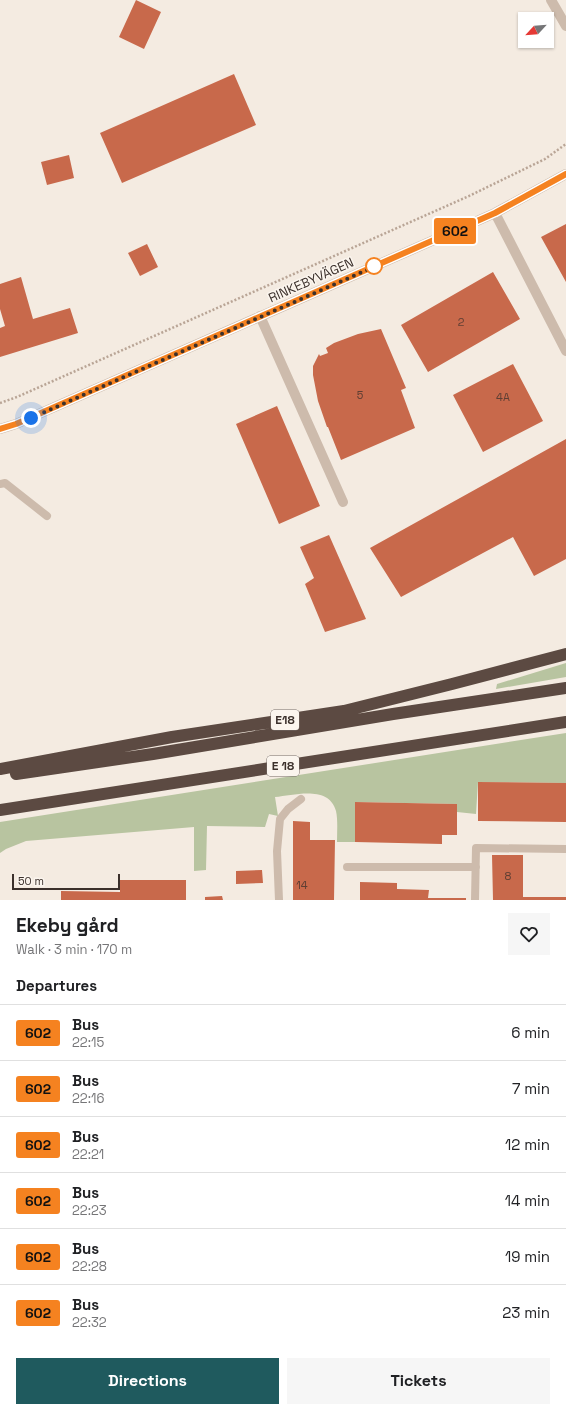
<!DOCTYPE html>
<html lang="en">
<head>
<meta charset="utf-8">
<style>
	body { margin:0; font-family:"Space Grotesk",sans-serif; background:#f6f6f6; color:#202124; height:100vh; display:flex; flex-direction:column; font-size:15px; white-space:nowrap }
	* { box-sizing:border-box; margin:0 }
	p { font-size:13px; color:#757577 }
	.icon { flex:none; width:22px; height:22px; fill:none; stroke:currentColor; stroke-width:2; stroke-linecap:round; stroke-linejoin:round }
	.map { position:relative; height:900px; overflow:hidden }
	.panel { display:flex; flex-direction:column; background:#fff; flex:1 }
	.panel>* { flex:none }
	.badge { padding:0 8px; border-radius:3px; font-size:14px; line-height:26px }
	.needle { width:26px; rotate:244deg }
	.fabs { position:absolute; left:518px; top:12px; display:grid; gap:8px }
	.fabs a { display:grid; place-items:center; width:36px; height:36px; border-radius:0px; background:#fff; box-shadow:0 1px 3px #0004; font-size:20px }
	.scale { position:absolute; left:12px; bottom:10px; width:108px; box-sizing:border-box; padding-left:4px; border:2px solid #3b302b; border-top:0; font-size:11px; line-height:14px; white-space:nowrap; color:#3b302b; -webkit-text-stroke:3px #fbf5ee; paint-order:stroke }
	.you { position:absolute; width:20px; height:20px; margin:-10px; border:3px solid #fff; border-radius:50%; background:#1a73e8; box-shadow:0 0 0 6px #1a73e833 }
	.map>.badge { position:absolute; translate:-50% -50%; box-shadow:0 0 0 2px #fff }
	h2 { padding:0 16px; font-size:15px; line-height:36px }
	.round { display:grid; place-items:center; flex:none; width:42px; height:42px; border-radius:0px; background:#f6f6f6 }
	.overview { display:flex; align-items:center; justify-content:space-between; height:68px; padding:0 16px }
	h1 { font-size:19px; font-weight:800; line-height:30px }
	.button { display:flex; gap:8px; margin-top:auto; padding:8px 16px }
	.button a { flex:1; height:46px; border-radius:0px; background:#1f5a5e; color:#fff; font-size:16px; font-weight:800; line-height:46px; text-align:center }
	.button a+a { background:#f6f6f6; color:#202124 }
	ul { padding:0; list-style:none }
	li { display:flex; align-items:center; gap:12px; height:56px; padding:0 16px; border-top:1px solid #e0e0e0 }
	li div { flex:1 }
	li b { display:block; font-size:15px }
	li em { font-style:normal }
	li .badge { min-width:44px; font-weight:700; text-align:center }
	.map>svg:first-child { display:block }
</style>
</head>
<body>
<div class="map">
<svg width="566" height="900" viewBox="0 0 566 900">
	<rect width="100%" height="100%" fill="#f4ebe1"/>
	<path fill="#b8c4a0" d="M 566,663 L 566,677 L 496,689 L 497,684 Z
		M 566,733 L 566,783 L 478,782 L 476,814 L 457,812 L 457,804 L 355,802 L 355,842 L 337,842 C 337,832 338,820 336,811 C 329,785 295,795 275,797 L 278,816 L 269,814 L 265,827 L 207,826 L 206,870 L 194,871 L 194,827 L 26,841 L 6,849 L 0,853 L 0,822 Z"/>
	<path fill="#c8694b" d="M 136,0 L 161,12 L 144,49 L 119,37 Z
		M 234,74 L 256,125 L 122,183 L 100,133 Z
		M 69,155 L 74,178 L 47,185 L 41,162 Z
		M 566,224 L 566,282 L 541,237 Z
		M 147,244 L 158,267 L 140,276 L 128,253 Z
		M 493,272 L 520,319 L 428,372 L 401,325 Z
		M 21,277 L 33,319 L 70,308 L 78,333 L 0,357 L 0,328 L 5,326 L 0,309 L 0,284 Z
		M 381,329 L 406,388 L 401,390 L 415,428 L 341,460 L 328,427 L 327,427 L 318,401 L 313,375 L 313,366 L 319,354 L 320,356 L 328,353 L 326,348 L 334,343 L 358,334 Z
		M 513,364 L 543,421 L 483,452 L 453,395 Z
		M 277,406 L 320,506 L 279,524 L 236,424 Z
		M 566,439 L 566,559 L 534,576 L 513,537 L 401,597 L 370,548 Z
		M 329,535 L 366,619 L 325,632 L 305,584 L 314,578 L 300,547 Z
		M 478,782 L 566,783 L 566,822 L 478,821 Z
		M 355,802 L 457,804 L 457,835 L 442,835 L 442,844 L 355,842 Z
		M 293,821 L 310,822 L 310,840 L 335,840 L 334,900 L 293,900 Z
		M 492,855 L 523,855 L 523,897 L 566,897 L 566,900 L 493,900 Z
		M 262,870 L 263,883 L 236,884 L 236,871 Z
		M 120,880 L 186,880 L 186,900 L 61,900 L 61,891 L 120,892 Z
		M 360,882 L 397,883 L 397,889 L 429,890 L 428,898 L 466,898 L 466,900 L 360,900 Z
		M 222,896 L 223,900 L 205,900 L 205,897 Z"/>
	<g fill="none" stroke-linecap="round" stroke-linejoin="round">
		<path stroke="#b9a596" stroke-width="2.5" stroke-dasharray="2 2" stroke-linecap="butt" d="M 0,403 L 17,397 L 469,196 L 545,159 L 566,144"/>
		<path stroke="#cdbbac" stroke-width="8" d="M 0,484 L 5,483 L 47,516
			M 347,867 L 476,867
			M 279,900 L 277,851 L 280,819 L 288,809 L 301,799
			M 475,900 L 476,848 L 566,849"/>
		<path stroke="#cdbbac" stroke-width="10" d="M 495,213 L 566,351
			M 260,316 L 343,502
			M 0,429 L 16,424 L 477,221 L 495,213 L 566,174"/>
		<path stroke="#cdbbac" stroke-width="10" d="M 551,0 L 566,26"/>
		<path stroke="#5c4a42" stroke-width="12" d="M 0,769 L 172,737 L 344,711 L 452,684 L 566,654
			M 16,774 L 153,754 L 393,714 L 566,688
			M 0,810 L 566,722"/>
	</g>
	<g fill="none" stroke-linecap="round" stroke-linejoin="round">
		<defs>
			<path id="line" d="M 0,429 L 16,424 L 477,221 L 495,213 L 566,174"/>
		</defs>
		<use href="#line" stroke="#fff" stroke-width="9"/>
		<use href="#line" stroke="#f58220" stroke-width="6"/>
		<path stroke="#3b302b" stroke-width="4" stroke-dasharray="0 7.2" d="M 31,418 L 376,266 L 374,266"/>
	</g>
	<circle fill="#fff" stroke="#f58220" stroke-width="2" cx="374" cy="266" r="8"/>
	<g text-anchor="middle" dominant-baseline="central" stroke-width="3" stroke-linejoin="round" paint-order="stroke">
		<g font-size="11" fill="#5e3e33">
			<text x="461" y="322">2</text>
			<text x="360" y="395">5</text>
			<text x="503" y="397">4A</text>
			<text x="508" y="876">8</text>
			<text x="302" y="885">14</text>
		</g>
		<g fill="#fbf5ee" stroke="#756b66" stroke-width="1">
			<rect x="271" y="710" width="28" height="20" rx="3"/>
			<rect x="267" y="756" width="32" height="20" rx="3"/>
		</g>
		<g font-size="12" font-weight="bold" fill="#3b302b">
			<text x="285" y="720">E18</text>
			<text x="283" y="766">E 18</text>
		</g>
		<g font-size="13" fill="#3b302b" stroke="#fbf5ee">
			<text transform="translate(311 280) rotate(-24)">RINKEBYVÄGEN</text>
		</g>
	</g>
</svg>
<div class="fabs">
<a><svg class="needle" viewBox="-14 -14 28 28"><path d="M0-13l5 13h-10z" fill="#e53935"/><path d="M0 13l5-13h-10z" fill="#757577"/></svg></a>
</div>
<div class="scale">50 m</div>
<div class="you" style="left:31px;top:418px"></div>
<b class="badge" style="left:455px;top:231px;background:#f58220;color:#111">602</b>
</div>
<section class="panel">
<div class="overview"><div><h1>Ekeby gård</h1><p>Walk · 3 min · 170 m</p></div><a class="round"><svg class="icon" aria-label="heart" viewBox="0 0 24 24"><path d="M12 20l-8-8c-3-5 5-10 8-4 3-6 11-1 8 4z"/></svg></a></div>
<h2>Departures</h2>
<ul>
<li><span class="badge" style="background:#f58220;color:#111">602</span><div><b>Bus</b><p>22:15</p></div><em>6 min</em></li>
<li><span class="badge" style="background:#f58220;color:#111">602</span><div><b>Bus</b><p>22:16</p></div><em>7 min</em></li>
<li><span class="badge" style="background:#f58220;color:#111">602</span><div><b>Bus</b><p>22:21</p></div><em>12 min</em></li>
<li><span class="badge" style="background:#f58220;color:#111">602</span><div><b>Bus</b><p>22:23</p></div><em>14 min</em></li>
<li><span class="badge" style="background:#f58220;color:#111">602</span><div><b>Bus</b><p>22:28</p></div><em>19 min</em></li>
<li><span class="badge" style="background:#f58220;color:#111">602</span><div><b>Bus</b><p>22:32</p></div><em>23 min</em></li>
</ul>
<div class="button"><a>Directions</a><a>Tickets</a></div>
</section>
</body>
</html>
